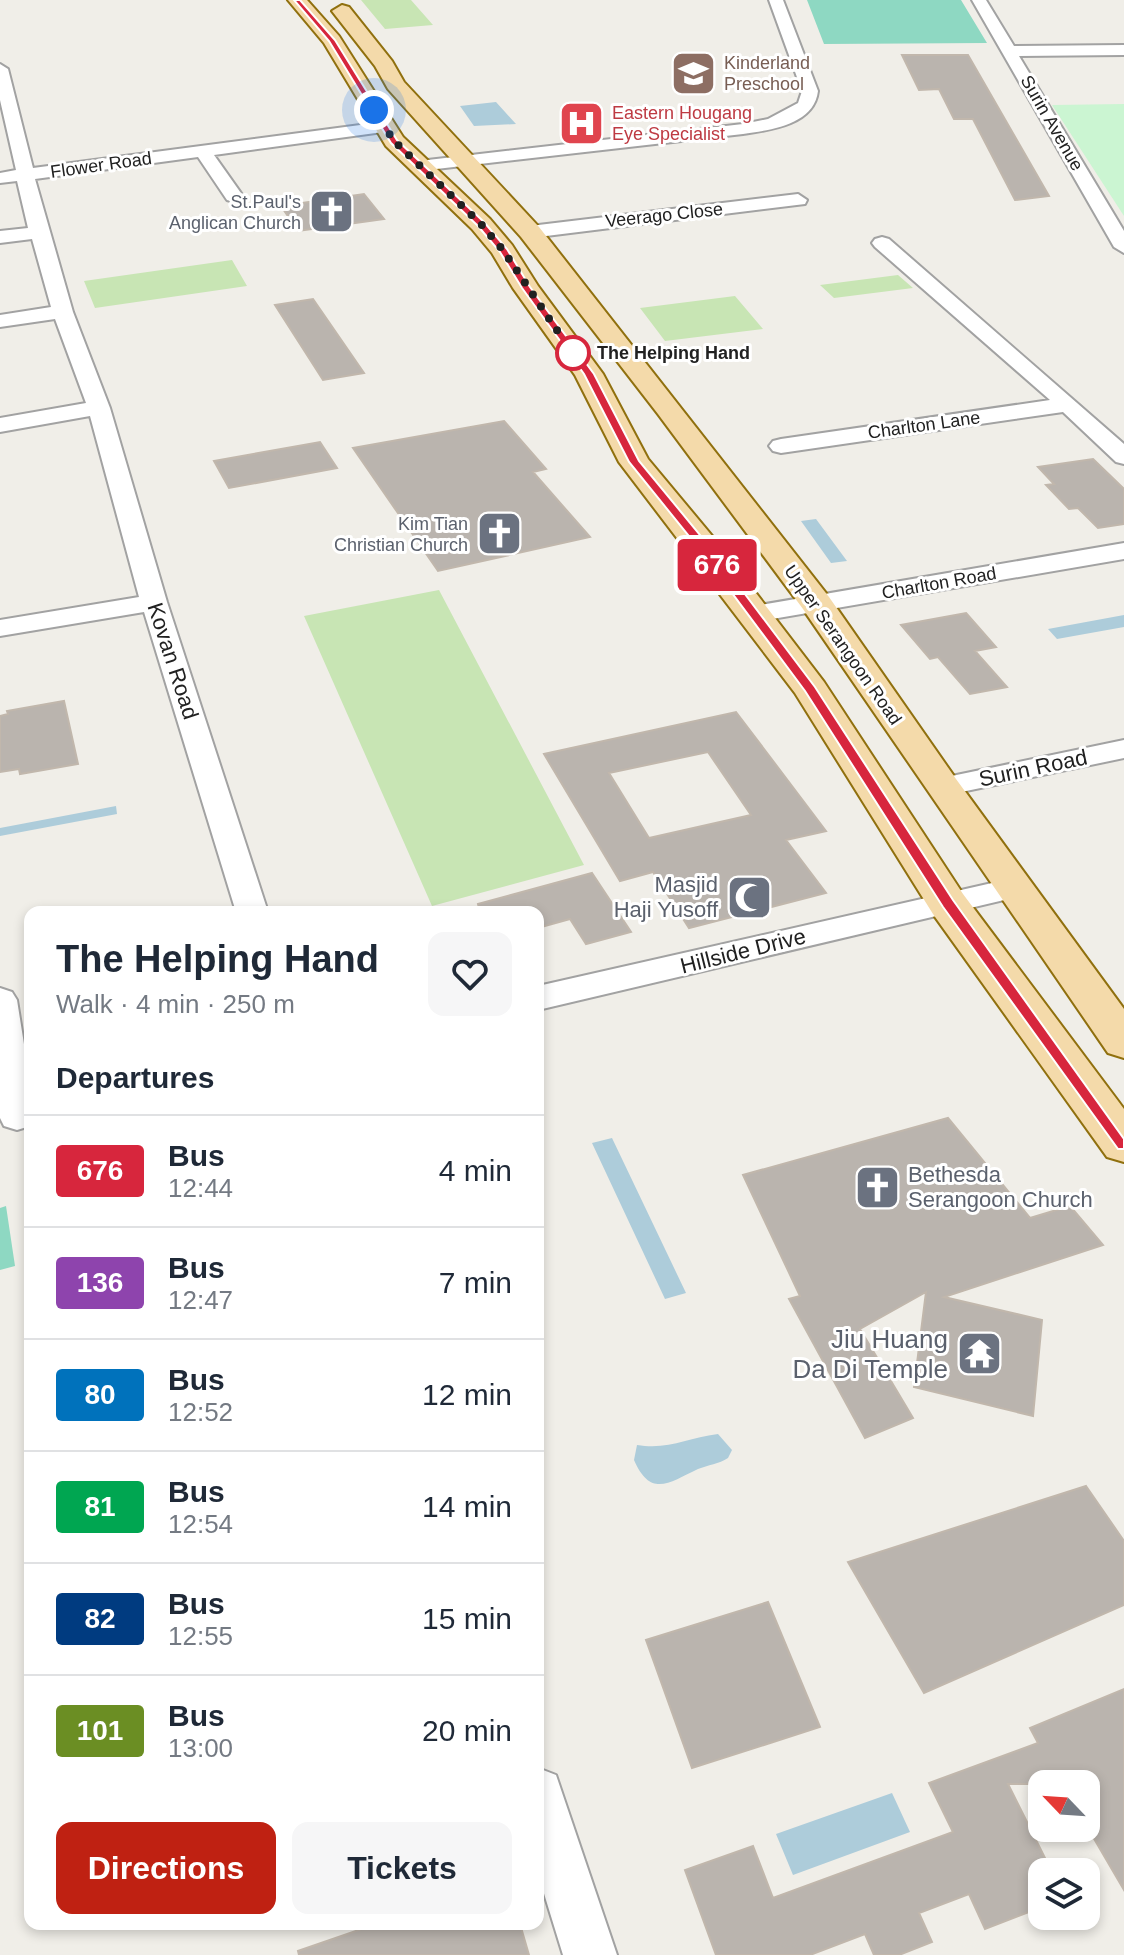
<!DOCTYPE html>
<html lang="en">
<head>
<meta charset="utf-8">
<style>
	body { margin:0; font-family:Arial,sans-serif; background:#f6f6f7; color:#1f2937; height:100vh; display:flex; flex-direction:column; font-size:30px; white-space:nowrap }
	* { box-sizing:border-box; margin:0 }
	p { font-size:26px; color:#747a83 }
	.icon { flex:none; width:44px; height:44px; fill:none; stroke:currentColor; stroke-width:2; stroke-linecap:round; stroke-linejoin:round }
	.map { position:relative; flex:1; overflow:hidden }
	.drawer { position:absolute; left:24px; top:906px; width:520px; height:1024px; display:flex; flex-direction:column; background:#fff; border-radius:16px; box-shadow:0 4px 12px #0003 }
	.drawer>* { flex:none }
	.badge { padding:0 16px; border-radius:6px; font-size:28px; line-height:52px }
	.needle { width:52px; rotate:295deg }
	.tools { position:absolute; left:1028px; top:1770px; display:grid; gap:16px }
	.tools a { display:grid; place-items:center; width:72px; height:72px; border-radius:16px; background:#fff; box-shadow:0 4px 12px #0003; font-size:40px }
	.you { position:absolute; width:40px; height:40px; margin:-20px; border:6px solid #fff; border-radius:50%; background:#1a73e8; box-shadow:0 0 0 12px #1a73e833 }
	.map>.badge { position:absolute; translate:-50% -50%; box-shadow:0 0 0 4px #fff }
	h2 { padding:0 32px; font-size:30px; line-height:72px }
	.round { display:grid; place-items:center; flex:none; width:84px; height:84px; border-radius:16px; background:#f6f6f7 }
	.head { display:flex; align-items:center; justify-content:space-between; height:136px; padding:0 32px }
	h1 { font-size:38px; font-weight:700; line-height:60px }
	.cta { display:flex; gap:16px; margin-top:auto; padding:16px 32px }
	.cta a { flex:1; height:92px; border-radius:16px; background:#bf2112; color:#fff; font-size:32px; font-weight:700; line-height:92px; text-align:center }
	.cta a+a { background:#f6f6f7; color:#1f2937 }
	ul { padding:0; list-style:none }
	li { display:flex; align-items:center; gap:24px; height:112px; padding:0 32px; border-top:2px solid #e0e1e3 }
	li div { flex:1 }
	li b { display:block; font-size:30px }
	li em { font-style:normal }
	li .badge { min-width:88px; font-weight:700; text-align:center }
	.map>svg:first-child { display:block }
</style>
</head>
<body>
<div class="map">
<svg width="1124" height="1955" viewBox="0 0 1124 1955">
	<rect width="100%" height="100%" fill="#f0eee8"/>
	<path fill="#c8e5b4" d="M 361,0 L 411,0 L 433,25 L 385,29 Z
		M 232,260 L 247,286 L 95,308 L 84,281 Z
		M 898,275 L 913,288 L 834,298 L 820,285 Z
		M 735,296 L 763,329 L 665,341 L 640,308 Z
		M 439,590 L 584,865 L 432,906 L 304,616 Z"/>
	<path fill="#cbf5d2" d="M 1124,104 L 1124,216 L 1052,105 Z"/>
	<path fill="#8ed8c2" d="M 807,0 L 961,0 L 987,43 L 824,44 Z
		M 6,1206 L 15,1266 L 0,1270 L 0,1208 Z"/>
	<path fill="#adccda" d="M 496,102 L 516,124 L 474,126 L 460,106 Z
		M 816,519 L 847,561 L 831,563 L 801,521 Z
		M 1124,615 L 1124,627 L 1057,639 L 1048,629 Z
		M 116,806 L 117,814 L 0,836 L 0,828 Z
		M 612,1138 L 686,1293 L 665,1299 L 592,1143 Z
		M 718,1434 L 732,1450 L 728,1458 C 719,1464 708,1465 698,1469 C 670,1482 651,1499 634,1460 L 637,1445 C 669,1450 687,1438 718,1434 Z
		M 892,1793 L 910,1832 L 793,1875 L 776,1834 Z"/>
	<path fill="#bab4ae" stroke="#c1b7ac" stroke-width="2" fill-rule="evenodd" d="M 902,55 L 968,55 L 1049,196 L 1015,200 L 973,119 L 954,119 L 939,89 L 919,90 Z
		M 364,194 L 384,219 L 298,231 L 281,206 Z
		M 313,299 L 364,373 L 323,380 L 275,305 Z
		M 504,421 L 546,469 L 533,472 L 590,537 L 438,571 L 353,448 Z
		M 320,442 L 337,468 L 229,488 L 214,461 Z
		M 1093,459 L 1124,489 L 1124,524 L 1098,528 L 1078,508 L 1069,509 L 1046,485 L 1054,484 L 1038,467 Z
		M 966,613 L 996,647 L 975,651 L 1007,687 L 970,694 L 938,657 L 930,659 L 901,625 Z
		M 64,701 L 78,764 L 20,774 L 19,769 L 0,772 L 0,716 L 8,714 L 7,711 Z
		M 736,712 L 826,831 L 786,840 L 826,893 L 689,928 L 653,872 L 620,881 L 544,754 ZM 708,752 L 751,815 L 649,838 L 609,773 Z
		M 592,873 L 631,932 L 586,944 L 570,919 L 538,928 L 538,912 L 480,912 L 478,904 Z
		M 948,1118 L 1030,1218 L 1070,1206 L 1103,1245 L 944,1297 L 1042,1320 L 1033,1416 L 914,1387 L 926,1292 L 860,1329 L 913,1418 L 865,1438 L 789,1299 L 800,1296 L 743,1175 Z
		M 1086,1486 L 1124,1541 L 1124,1605 L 924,1693 L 848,1562 Z
		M 768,1602 L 820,1727 L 692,1768 L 646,1640 Z
		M 1124,1689 L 1124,1890 L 1086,1825 L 1086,1784 L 1008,1784 L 1052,1872 L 1042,1872 L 1042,1907 L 985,1929 L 969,1894 L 919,1913 L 932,1942 L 899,1955 L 874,1955 L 865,1934 L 810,1955 L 716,1955 L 685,1870 L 753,1846 L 773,1898 L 953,1832 L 929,1783 L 1038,1743 L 1030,1728 Z
		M 376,1924 L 520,1924 L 529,1955 L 299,1955 L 298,1951 Z"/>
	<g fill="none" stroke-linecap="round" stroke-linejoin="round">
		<defs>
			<path id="minor" d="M 769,0 L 783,0 L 818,91 C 814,125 770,130 743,134 L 419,171 L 410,166 L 419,161 L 743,124 L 768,119 L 798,103 L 802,91 Z
				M 972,0 L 986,0 L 1014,46 L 1124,45 L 1124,55 L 1019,56 L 1124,231 L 1124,253 L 1114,247 Z
				M 0,64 L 8,69 L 33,168 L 383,122 L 392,127 L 383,132 L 214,155 L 243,196 L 234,202 L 227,200 L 198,157 L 35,179 L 73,312 L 110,408 L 167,602 L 268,912 L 236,912 L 144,612 L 0,636 L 0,620 L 139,597 L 90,416 L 0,432 L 0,418 L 86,403 L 55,319 L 0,327 L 0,315 L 51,307 L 32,239 L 0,243 L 0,231 L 28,228 L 17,181 L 0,183 L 0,173 L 16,170 L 0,100 Z
				M 798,194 L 807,200 L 805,204 L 530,238 L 520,232 L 530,226 Z
				M 882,237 L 889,239 L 1124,444 L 1124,464 L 1116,462 L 1063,412 L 781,453 L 773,451 L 769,446 L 773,441 L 781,439 L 1050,400 L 875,247 L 872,243 L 875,239 Z
				M 1124,543 L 1124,559 L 754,622 L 745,620 L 741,614 L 745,608 L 754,606 Z
				M 1124,740 L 1124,758 L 942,796 L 931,793 L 927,787 L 931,781 L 942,778 Z
				M 1014,878 L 1025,881 L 1030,888 L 1025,895 L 538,1010 L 538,986 Z
				M 0,988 L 12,992 L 17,1000 L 30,1082 L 30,1126 L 17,1130 L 4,1126 L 0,1118 Z
				M 538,1768 L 556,1775 L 617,1955 L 563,1955 L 538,1874 Z"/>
			<path id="primary" d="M 288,0 L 307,0 L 339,36 L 403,137 L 490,219 L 512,245 L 538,286 L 603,374 L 648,459 L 713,537 L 824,682 L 963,894 L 1124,1109 L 1124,1162 L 1107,1157 L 933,914 L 795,693 L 619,462 L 575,375 L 513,288 L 492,253 L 472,229 L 386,146 L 324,43 Z
				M 342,5 L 349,7 L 392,61 L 404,82 L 539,227 L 829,597 L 956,779 L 1124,1009 L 1124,1058 L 1108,1053 L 803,609 L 658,414 L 521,237 L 388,89 L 375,66 L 332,11 Z"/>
		</defs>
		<use href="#minor" stroke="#a2a2a2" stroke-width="4"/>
		<use href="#primary" stroke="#90700e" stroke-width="4"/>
		<use href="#minor" fill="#fff" fill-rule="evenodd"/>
		<use href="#primary" fill="#f4daaa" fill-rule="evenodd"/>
	</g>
	<path fill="#d7263d" stroke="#fff" stroke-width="2" d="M 294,0 L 300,0 L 335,40 L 397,140 L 484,222 L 507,249 L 530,287 L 594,374 L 639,461 L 705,541 L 815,687 L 953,900 L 1124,1139 L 1124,1149 L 1118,1149 L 943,907 L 805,691 L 697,546 L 629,462 L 584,374 L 522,288 L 500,252 L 478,226 L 391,143 L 329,41 Z"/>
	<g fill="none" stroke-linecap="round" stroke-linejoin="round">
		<path stroke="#212121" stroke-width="8" stroke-dasharray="0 14.4" d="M 374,110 L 394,141 L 481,224 L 503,250 L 577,360 L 573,353"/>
	</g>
	<defs>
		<symbol id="school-square" viewBox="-11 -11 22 22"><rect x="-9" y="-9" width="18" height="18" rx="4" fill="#8d6e63" stroke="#fff"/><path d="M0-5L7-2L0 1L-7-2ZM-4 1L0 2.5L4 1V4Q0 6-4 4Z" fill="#fff"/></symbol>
		<symbol id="hospital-square" viewBox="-11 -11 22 22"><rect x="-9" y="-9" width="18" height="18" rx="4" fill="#e0444e" stroke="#fff"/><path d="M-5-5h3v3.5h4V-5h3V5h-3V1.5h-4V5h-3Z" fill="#fff"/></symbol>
		<symbol id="church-square" viewBox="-11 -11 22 22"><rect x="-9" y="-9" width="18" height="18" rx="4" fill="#6b7280" stroke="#fff"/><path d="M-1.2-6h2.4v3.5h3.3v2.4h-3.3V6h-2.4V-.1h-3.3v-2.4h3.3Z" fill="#fff"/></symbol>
		<symbol id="mosque-square" viewBox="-11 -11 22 22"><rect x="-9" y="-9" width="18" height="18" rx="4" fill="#6b7280" stroke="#fff"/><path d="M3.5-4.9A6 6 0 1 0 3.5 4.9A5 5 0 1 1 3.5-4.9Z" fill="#fff"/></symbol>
		<symbol id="temple-square" viewBox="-11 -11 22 22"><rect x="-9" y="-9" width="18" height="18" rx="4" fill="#6b7280" stroke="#fff"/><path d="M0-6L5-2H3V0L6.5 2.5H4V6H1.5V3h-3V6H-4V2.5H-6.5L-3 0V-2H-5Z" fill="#fff"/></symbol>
	</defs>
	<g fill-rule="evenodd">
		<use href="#school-square" x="668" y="48" width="51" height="51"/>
		<use href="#hospital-square" x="556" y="98" width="51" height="51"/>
		<use href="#church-square" x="306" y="186" width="51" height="51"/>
		<use href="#church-square" x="474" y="508" width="51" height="51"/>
		<use href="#mosque-square" x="724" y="872" width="51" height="51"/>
		<use href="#church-square" x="852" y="1162" width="51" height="51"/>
		<use href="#temple-square" x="954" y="1328" width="51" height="51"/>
	</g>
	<circle fill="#fff" stroke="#d7263d" stroke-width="4" cx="573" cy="353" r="16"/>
	<g text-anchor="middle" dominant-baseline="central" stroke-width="6" stroke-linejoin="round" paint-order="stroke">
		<g font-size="18" fill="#785e54" stroke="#fff" text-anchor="start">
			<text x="724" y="63">Kinderland<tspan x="724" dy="21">Preschool</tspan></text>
		</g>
		<g font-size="18" fill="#be3a42" stroke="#fff" text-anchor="start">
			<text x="612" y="113">Eastern Hougang<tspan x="612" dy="21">Eye Specialist</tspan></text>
		</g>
		<g font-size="18" fill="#212121" stroke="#fff">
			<text transform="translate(1052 123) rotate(60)">Surin Avenue</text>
			<text transform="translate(101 165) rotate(-8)">Flower Road</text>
			<text transform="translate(664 215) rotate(-6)">Veerago Close</text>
			<text transform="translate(924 425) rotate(-8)">Charlton Lane</text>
			<text transform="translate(939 583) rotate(-10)">Charlton Road</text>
			<text transform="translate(843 645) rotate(55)">Upper Serangoon Road</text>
		</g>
		<g font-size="18" fill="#5b616d" stroke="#fff" text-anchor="end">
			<text x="301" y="202">St.Paul's<tspan x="301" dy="21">Anglican Church</tspan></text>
			<text x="468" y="524">Kim Tian<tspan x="468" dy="21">Christian Church</tspan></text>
		</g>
		<g font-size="18" font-weight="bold" fill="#212121" stroke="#fff" text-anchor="start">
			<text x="597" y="353">The Helping Hand</text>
		</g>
		<g font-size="22" fill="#212121" stroke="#fff">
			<text transform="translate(173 661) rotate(72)">Kovan Road</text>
			<text transform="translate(1033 768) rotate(-12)">Surin Road</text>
			<text transform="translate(743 951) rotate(-14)">Hillside Drive</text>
		</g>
		<g font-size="22" fill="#5b616d" stroke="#fff" text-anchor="end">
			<text x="718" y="884">Masjid<tspan x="718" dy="25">Haji Yusoff</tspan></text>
			<text x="908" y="1174" text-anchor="start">Bethesda<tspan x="908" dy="25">Serangoon Church</tspan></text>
		</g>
		<g font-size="26" fill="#5b616d" stroke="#fff" text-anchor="end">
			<text x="948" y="1339">Jiu Huang<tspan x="948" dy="30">Da Di Temple</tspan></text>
		</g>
	</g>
</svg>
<div class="tools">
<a><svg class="needle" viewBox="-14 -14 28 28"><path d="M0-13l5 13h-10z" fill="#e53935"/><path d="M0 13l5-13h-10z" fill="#747a83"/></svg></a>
<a><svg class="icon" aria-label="layers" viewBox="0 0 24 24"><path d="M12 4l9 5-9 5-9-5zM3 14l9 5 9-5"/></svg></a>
</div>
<div class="you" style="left:374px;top:110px"></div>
<b class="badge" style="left:717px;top:565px;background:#d7263d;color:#fff">676</b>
<section class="drawer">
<div class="head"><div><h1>The Helping Hand</h1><p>Walk · 4 min · 250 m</p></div><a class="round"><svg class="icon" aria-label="heart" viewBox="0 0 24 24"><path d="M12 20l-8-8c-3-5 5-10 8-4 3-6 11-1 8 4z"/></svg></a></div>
<h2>Departures</h2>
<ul>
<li><span class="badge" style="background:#d7263d;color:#fff">676</span><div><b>Bus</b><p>12:44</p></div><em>4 min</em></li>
<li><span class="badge" style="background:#8e44ad;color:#fff">136</span><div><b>Bus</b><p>12:47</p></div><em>7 min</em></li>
<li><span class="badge" style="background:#0072bc;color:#fff">80</span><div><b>Bus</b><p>12:52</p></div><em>12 min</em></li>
<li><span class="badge" style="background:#00a651;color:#fff">81</span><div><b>Bus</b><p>12:54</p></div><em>14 min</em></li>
<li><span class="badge" style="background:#003b80;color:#fff">82</span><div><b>Bus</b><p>12:55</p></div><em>15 min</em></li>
<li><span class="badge" style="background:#6b8e23;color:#fff">101</span><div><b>Bus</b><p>13:00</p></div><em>20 min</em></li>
</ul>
<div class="cta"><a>Directions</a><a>Tickets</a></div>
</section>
</div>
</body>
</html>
